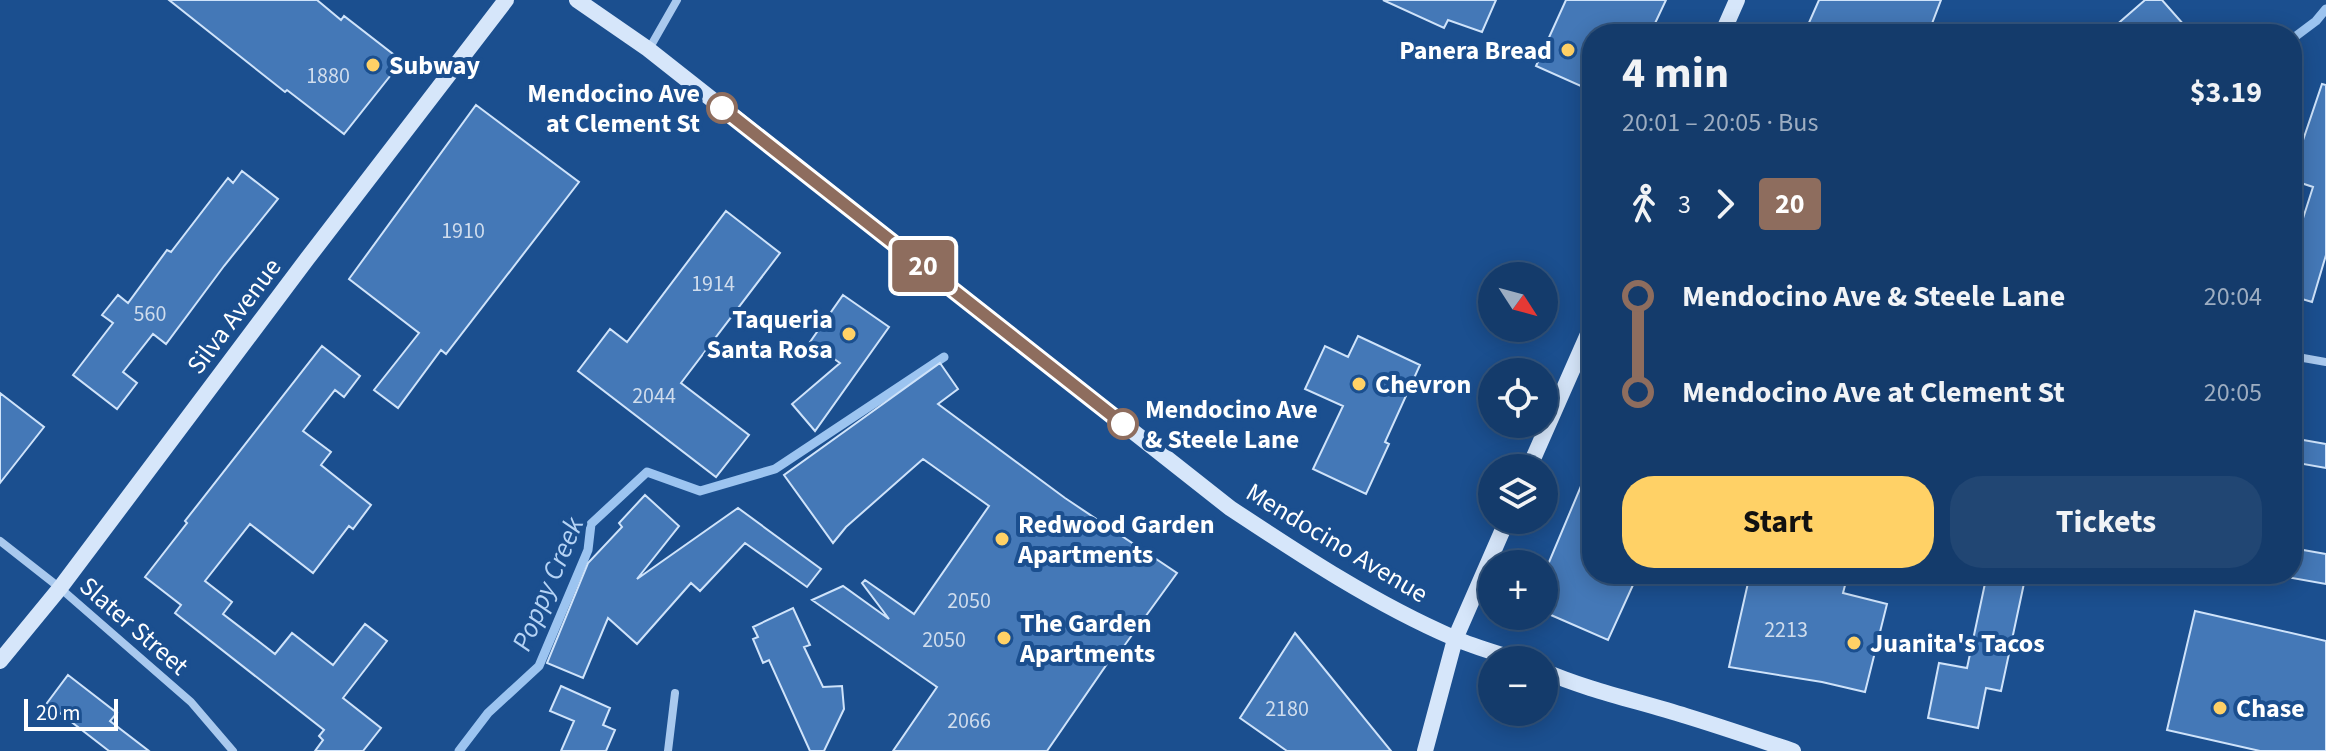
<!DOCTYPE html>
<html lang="en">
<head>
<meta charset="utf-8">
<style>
	body { margin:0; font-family:"Source Sans 3",sans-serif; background:#214673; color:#f1f3f6; height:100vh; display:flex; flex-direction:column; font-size:30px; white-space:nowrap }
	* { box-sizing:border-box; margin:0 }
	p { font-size:26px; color:#9dadc1 }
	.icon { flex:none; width:44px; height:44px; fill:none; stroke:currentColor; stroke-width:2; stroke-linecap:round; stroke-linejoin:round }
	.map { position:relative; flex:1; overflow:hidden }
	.side { position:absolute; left:1582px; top:24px; width:720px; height:560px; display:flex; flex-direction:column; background:#143b6b; border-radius:32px; box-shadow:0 4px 20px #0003,0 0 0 2px #33557e }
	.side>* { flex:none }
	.badge { padding:0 16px; border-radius:6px; font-size:28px; line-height:52px }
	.needle { width:52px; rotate:126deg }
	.tools { position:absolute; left:1478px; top:262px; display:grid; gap:16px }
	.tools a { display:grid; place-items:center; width:80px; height:80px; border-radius:50%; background:#143b6b; box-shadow:0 4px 20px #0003,0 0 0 2px #33557e; font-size:40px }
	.scale { position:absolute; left:24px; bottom:20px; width:94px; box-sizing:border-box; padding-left:8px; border:4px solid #fff; border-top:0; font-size:22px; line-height:28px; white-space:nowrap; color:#fff; -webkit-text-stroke:6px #1b4f8f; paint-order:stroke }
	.map>.badge { position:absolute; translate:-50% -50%; box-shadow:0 0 0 4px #fff }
	.legs { display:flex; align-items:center; gap:12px; height:88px; padding:0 40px; font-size:26px }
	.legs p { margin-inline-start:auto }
	.summary { display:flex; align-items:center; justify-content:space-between; height:136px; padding:0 40px }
	h1 { font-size:44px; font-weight:700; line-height:60px }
	.primary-button { display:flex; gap:16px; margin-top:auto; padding:16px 40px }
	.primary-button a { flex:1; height:92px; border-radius:32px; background:#ffd166; color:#111; font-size:32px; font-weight:700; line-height:92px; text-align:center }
	.primary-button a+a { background:#214673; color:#f1f3f6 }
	ul { padding:0 40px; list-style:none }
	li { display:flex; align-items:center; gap:28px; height:96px; font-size:30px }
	li i { display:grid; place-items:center; width:12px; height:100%; margin:0 10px; background:currentColor }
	li i::after { content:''; width:20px; height:20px; margin:-10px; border:6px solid; border-radius:50%; background:#143b6b }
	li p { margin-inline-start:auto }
	li:first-child i { background:linear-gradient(#0000 50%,currentColor 0) }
	li:last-child i { background:linear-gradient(currentColor 50%,#0000 0) }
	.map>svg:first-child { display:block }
</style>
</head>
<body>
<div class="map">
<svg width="2326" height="751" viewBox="0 0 2326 751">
	<rect width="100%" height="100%" fill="#1b4f8f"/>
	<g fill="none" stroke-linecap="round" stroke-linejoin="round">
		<path stroke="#9cc4f0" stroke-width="9" d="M 2292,39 L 2316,21 L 2326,9
			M 459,751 L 488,713 L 539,666 L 588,550 L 591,524 L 647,472 L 700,491 L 775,469 L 944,357"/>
	</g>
	<path fill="#4478b7" stroke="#cfe3fa" stroke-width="2" d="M 169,0 L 317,0 L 341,20 L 344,16 L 402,61 L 344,134 L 287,90 L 285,92 Z
		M 1383,0 L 1496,0 L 1482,32 L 1448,20 L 1444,28 Z
		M 1566,0 L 1666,0 L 1650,34 L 1592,34 L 1592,91 L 1536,66 Z
		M 1819,0 L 1941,0 L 1928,34 L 1804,34 Z
		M 2145,0 L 2162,0 L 2192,34 L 2106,34 Z
		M 2322,84 L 2326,85 L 2326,255 L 2312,302 L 2292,296 L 2292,232 L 2298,234 L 2313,187 L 2292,180 L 2292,153 L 2298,155 Z
		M 476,105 L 579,182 L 446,354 L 441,350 L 398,408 L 374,390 L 419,333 L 349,279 Z
		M 242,171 L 278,199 L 224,266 L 166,344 L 153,334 L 123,372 L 137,383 L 117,409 L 73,375 L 113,323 L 102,315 L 118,295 L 128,303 L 167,250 L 171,252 L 228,178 L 233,183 Z
		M 726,211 L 780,253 L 681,383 L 749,435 L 716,477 L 578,371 L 610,329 L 627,342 Z
		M 843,295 L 889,327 L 815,431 L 792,404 L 840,363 L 810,342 Z
		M 1358,336 L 1420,365 L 1385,442 L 1389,444 L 1366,494 L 1313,469 L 1343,406 L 1305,389 L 1325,346 L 1348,357 Z
		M 322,346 L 360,376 L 344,397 L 335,390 L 303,431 L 331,452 L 321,465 L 371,505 L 353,529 L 349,526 L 313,573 L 250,524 L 205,581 L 232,602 L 223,614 L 275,654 L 292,633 L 333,665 L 365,624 L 387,641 L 343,698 L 381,728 L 363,751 L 315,751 L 323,740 L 319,736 L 324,730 L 175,613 L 181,605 L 145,577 L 187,523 L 185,521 Z
		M 940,363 L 958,389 L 938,404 L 1065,498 L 1177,573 L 1119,653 L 1116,651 L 1047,751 L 893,751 L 937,687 L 812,600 L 843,586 L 889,619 L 862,583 L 865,580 L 914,614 L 989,506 L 923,459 L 846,527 L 833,543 L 784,475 Z
		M 0,393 L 44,427 L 0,483 Z
		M 2292,438 L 2326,444 L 2326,468 L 2292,462 Z
		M 1592,460 L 1592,574 L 1638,574 L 1608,640 L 1544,612 L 1544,594 L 1548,581 L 1544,574 Z
		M 645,495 L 679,526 L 637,579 L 738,508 L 821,569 L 807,587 L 745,543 L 700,591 L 691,583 L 637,644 L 608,618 L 583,678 L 547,663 L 588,563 L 622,527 L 619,523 Z
		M 2292,548 L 2326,554 L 2326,584 L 2292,578 Z
		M 1750,574 L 1848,574 L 1843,593 L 1887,604 L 1865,692 L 1822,682 L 1729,667 Z
		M 1987,574 L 2026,574 L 2001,691 L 1986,688 L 1978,728 L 1928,718 L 1939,663 L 1967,668 Z
		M 793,608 L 810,645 L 804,647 L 823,687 L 842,686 L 844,709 L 824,751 L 810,751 L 769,660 L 763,663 L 753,639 L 758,637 L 753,627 Z
		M 2195,611 L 2326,641 L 2326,751 L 2260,751 L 2167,730 Z
		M 1295,633 L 1391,751 L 1287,751 L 1240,718 Z
		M 68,675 L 117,713 L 110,721 L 149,751 L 109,751 L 47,703 Z
		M 561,686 L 610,708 L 603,725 L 615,730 L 606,751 L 561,751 L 574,721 L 550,711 Z"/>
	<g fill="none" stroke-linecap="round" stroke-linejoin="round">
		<path stroke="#a9c9ee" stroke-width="8" d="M 649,49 L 677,0
			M 2292,356 L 2326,362
			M 0,541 L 60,588 L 191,702 L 233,751
			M 668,751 L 675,693"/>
		<path stroke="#d6e6fa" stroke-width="16" d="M 577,0 L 648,49 L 1230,508 C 1301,555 1375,604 1454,638 C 1474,647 1497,653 1518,660
			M 1722,34 L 1737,0
			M 1529,468 L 1592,325
			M 0,661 L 60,588 L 307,259 L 506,0
			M 1544,671 C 1590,691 1639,701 1686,716 C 1722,727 1757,739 1793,751
			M 1425,751 L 1455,639 L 1507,520"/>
	</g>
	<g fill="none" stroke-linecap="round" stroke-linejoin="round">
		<defs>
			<path id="line-1" d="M 722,108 L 1123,424"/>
		</defs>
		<use href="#line-1" stroke="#fff" stroke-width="18"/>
		<use href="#line-1" stroke="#8e6d5e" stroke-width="12"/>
	</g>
	<g fill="#ffd166" stroke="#1b4f8f" stroke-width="3">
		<circle cx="1568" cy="50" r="8"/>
		<circle cx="373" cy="65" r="8"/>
		<circle cx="849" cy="334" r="8"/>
		<circle cx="1359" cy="384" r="8"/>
		<circle cx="1002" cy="539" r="8"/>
		<circle cx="1004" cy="638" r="8"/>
		<circle cx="1854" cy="643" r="8"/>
		<circle cx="2220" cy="708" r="8"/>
	</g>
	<g fill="#fff" stroke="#8e6d5e" stroke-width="4">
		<circle cx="722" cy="108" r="14"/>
		<circle cx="1123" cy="424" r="14"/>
	</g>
	<g text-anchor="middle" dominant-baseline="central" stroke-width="8" stroke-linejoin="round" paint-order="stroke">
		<g font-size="22" fill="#d0dded">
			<text x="328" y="76">1880</text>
			<text x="463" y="231">1910</text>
			<text x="713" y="284">1914</text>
			<text x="150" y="314">560</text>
			<text x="654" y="396">2044</text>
			<text x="969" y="601">2050</text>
			<text x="1786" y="630">2213</text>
			<text x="944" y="640">2050</text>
			<text x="1287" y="709">2180</text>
			<text x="969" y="721">2066</text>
		</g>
		<g font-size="26" font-weight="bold" fill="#fff" stroke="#1b4f8f" text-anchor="start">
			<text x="1552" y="50" text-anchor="end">Panera Bread</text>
			<text x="389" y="65">Subway</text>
			<text x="833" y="319" text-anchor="end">Taqueria<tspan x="833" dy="30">Santa Rosa</tspan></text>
			<text x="1375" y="384">Chevron</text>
			<text x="1018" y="524">Redwood Garden<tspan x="1018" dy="30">Apartments</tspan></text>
			<text x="1020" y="623">The Garden<tspan x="1020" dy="30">Apartments</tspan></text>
			<text x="1870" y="643">Juanita's Tacos</text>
			<text x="2236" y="708">Chase</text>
		</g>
		<g font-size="26" font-weight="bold" fill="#fff" stroke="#1b4f8f" text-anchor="end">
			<text x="700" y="93">Mendocino Ave<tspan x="700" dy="30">at Clement St</tspan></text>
			<text x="1145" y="409" text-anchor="start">Mendocino Ave<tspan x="1145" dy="30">&amp; Steele Lane</tspan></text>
		</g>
		<g font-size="26" fill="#fff" stroke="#1b4f8f">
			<text transform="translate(234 316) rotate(-53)">Silva Avenue</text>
			<text transform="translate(1337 543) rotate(31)">Mendocino Avenue</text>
			<text transform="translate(134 626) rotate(41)">Slater Street</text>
		</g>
		<g font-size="28" font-style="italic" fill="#b5d3f5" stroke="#1b4f8f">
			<text transform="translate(548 584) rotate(-67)">Poppy Creek</text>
		</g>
	</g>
</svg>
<div class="tools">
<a><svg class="needle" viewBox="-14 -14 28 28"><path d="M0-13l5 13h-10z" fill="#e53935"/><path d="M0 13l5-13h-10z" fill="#9dadc1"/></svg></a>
<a><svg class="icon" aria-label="locate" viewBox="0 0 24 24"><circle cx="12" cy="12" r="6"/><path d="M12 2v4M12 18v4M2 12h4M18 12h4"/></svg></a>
<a><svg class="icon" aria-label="layers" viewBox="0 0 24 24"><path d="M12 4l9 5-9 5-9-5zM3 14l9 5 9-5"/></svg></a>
<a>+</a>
<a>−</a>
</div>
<div class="scale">20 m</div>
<b class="badge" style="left:923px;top:266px;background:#8e6d5e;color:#fff">20</b>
<section class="side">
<div class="summary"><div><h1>4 min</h1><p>20:01 – 20:05 · Bus</p></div><b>$3.19</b></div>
<div class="legs"><svg class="icon" aria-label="walk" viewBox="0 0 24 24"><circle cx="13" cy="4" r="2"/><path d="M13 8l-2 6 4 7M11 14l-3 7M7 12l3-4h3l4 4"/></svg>3<svg class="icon" aria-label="forward" viewBox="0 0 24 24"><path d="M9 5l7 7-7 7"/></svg><b class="badge" style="background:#8e6d5e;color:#fff">20</b></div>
<ul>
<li><i style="color:#8e6d5e"></i><b>Mendocino Ave &amp; Steele Lane</b><p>20:04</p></li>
<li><i style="color:#8e6d5e"></i><b>Mendocino Ave at Clement St</b><p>20:05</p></li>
</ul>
<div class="primary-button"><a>Start</a><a>Tickets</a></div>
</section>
</div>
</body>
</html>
